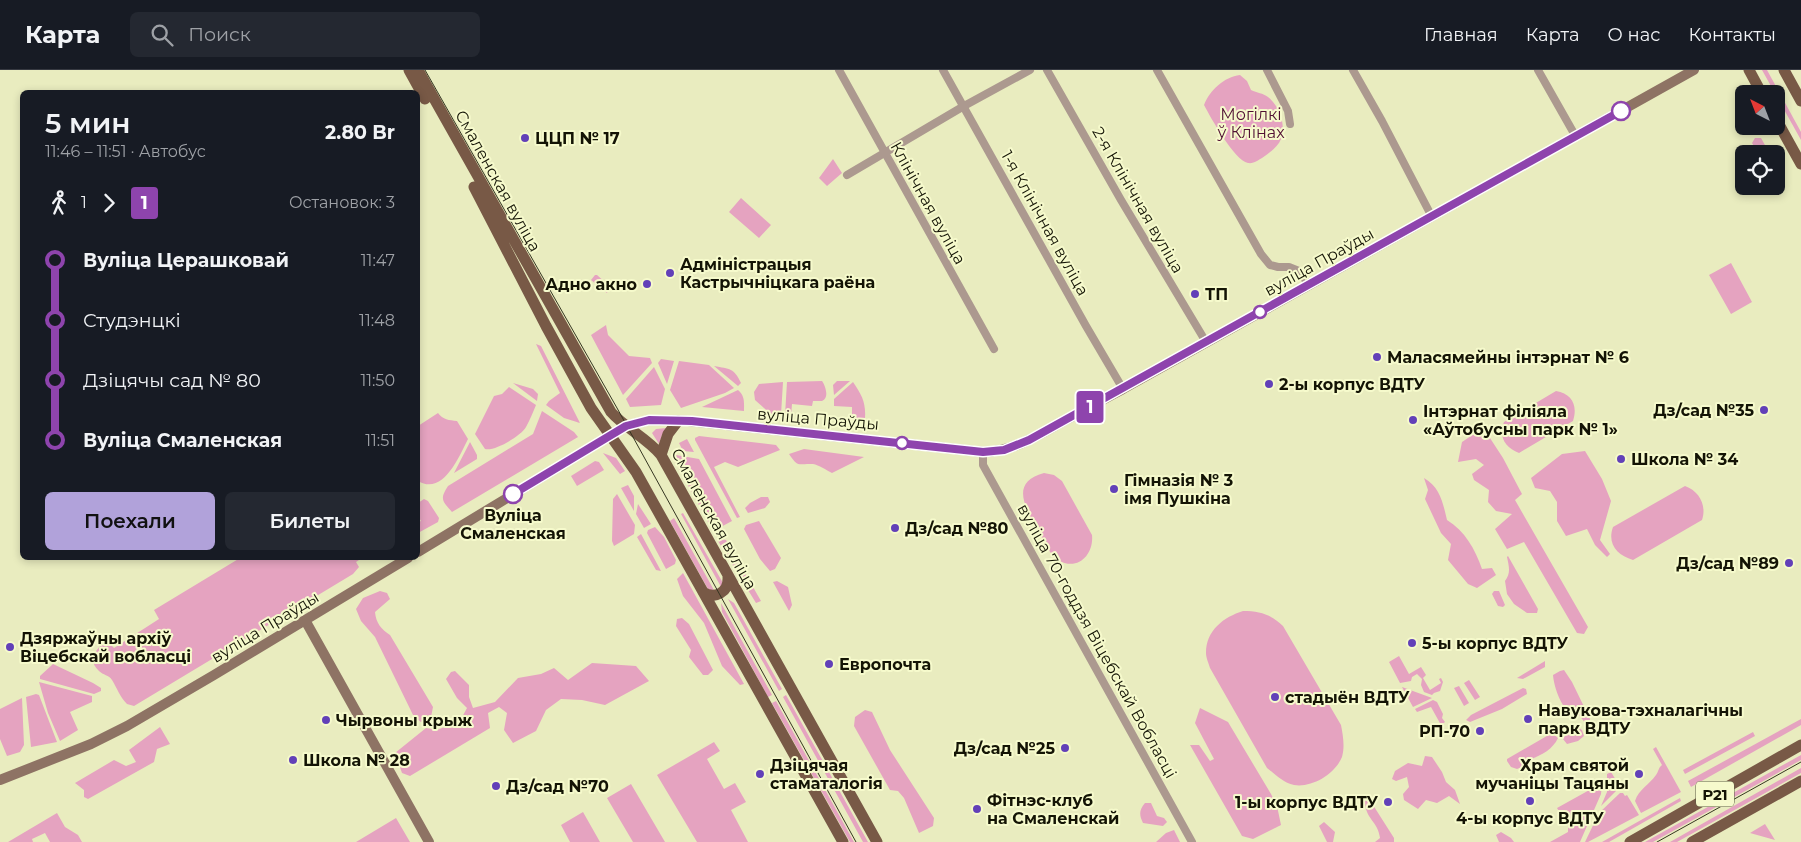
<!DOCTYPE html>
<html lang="ru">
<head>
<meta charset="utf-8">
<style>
	body { margin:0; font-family:Montserrat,sans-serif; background:#242831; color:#f1f3f6; height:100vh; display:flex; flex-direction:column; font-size:19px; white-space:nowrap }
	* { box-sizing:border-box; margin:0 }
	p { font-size:16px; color:#9ea1a6 }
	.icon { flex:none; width:28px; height:28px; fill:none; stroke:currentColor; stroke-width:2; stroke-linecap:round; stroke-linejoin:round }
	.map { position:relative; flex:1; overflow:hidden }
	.sheet { position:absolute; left:20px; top:20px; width:400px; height:470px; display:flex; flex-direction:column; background:#171b24; border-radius:8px; box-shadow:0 2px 8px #0003 }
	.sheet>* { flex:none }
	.badge { padding:0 10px; border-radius:4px; font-size:18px; line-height:32px }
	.needle { width:32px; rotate:318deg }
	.fabs { position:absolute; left:1735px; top:15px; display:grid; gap:10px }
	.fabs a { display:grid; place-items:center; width:50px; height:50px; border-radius:8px; background:#171b24; box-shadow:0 2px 8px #0003; font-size:25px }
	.map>.badge { position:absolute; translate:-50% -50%; box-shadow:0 0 0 2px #fff }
	.legs { display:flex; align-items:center; gap:8px; height:55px; padding:0 25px; font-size:16px }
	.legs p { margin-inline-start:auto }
	.headline { display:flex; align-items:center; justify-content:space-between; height:85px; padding:0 25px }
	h1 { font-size:28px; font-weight:600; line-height:38px }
	.primary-button { display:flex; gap:10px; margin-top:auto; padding:10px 25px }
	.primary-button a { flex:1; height:58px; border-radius:8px; background:#b1a2da; color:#111; font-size:20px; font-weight:600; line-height:58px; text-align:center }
	.primary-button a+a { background:#242831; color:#f1f3f6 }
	ul { padding:0 25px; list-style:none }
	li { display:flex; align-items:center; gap:18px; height:60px; font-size:19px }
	li i { display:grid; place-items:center; width:8px; height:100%; margin:0 6px; background:currentColor }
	li i::after { content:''; width:12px; height:12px; margin:-6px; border:4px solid; border-radius:50%; background:#171b24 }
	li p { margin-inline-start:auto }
	li:first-child i { background:linear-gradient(#0000 50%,currentColor 0) }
	li:last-child i { background:linear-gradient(currentColor 50%,#0000 0) }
	header { display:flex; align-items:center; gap:30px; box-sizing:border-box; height:70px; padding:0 25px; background:#171b24; border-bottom:1px solid #363941 }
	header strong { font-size:24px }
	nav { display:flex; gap:28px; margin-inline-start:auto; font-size:18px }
	.search { width:350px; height:45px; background:#242831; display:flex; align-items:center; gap:12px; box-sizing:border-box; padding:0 18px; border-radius:8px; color:#9ea1a6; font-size:19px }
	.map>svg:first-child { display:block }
</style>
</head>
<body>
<header>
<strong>Карта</strong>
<div class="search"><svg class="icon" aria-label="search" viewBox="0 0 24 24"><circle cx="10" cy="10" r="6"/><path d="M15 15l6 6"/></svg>Поиск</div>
<nav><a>Главная</a><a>Карта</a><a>О нас</a><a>Контакты</a></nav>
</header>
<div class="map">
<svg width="1801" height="772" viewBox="0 0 1801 772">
	<rect width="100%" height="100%" fill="#e9ecbf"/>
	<path fill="#e5a3c0" d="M 1762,0 L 1767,0 L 1801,62 L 1801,70 Z
		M 1240,5 L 1247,11 L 1251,20 C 1257,23 1263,23 1268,27 C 1280,37 1286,54 1281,69 C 1278,77 1269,83 1262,88 C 1258,90 1254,94 1248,93 C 1234,90 1211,48 1204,35 C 1210,20 1224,7 1240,5 Z
		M 1755,68 L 1761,68 L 1770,84 L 1759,84 L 1752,73 Z
		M 833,89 L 842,103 L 827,116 L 819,108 Z
		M 741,128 L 771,155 L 759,168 L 729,142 Z
		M 1731,193 L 1752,232 L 1731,244 L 1709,205 Z
		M 595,205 L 597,205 L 607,214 L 606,216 L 608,219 L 607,223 L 591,210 Z
		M 606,255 L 608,265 L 629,286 L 650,288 L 652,293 L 623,325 L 591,265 Z
		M 536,274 L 541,276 L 580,353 L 564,348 L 546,335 L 549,331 L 560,323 Z
		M 661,289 L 674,291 L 667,314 L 658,293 Z
		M 679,291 L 709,295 L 734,318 L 725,323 L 681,338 L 670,320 Z
		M 714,296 C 730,299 734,298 741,313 L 738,316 Z
		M 654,297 L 665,319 L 661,335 L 630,337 L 626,329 Z
		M 822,311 C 825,315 830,328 822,331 C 821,331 814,331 813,331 L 812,336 L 792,334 L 791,346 L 785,345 L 787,312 Z
		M 837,311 L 850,311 L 834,325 L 833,315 Z
		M 783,312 L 781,345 L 772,345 L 755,330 L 754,322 L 759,314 Z
		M 853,312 C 862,325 866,333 865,348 L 862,351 L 852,349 L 852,337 L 834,336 L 834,329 Z
		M 513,313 L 533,319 L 538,324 L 537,331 Z
		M 509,317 L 536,335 C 533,342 530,350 526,357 C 521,366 494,382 485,379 L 475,364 L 494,326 L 502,324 Z
		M 738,320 C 745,326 744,332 744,341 L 702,337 Z
		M 1556,321 C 1572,324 1578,335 1573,351 L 1519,383 C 1505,378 1498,366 1504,352 Z
		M 542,341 L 574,362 L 578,367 L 452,442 C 443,431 439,430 448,416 L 533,364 Z
		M 438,343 C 443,350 449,350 457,351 L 468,369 C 459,387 443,426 418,411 L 418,356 Z
		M 667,358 L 662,365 L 659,374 L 652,363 L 656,359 Z
		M 1474,364 L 1488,365 L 1503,388 L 1522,424 L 1515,430 L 1588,557 L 1584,564 L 1577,563 L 1524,472 L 1507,479 L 1495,459 L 1512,444 L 1496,441 L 1488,432 L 1489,420 L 1474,410 L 1472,404 L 1484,395 L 1476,389 L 1458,392 L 1462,372 Z
		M 699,366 L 776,375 L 780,380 L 738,397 L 725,392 L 714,397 L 740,447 L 737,448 L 695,370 L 695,368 Z
		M 687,369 L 694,382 L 683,381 L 679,373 Z
		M 470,372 L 477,385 L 477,389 L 454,403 Z
		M 804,379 L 864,387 L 832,403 C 826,400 819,395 813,394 C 799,393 799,399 789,384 Z
		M 1585,381 L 1602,409 L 1611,431 L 1600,470 L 1610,484 L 1607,487 L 1595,475 L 1587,459 L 1566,466 L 1557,451 L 1557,432 L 1550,421 L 1535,418 L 1531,408 L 1562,384 Z
		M 603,383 L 616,388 L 625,401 L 620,404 Z
		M 676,385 L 699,389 L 732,451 L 717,459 L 712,459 L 672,386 Z
		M 595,391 L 599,392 L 604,400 L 577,416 L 571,406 Z
		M 1044,403 L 1054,405 L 1062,411 L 1092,465 C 1094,484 1078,502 1058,490 C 1050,485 1045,473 1041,465 C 1029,443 1006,413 1044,403 Z
		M 1424,408 C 1440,417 1443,433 1447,450 C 1465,461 1475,479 1482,499 L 1492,498 L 1496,505 L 1477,518 L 1468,514 L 1448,490 L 1451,474 L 1441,463 L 1425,429 L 1428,420 Z
		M 628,415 L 634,426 L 634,441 L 621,418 Z
		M 1685,416 C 1699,421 1707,435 1702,450 L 1633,490 C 1617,485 1607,474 1613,457 Z
		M 617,424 L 635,455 L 634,464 L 614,476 L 612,471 L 613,429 Z
		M 761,427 L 768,427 L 770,432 L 765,438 L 748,443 L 745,438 L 750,433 Z
		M 424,429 L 428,431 L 439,448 L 438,452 L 418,463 L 418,452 L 421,451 L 418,446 L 418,433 Z
		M 638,434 L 651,454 L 644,458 L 636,444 Z
		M 683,443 L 723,513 L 721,517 L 681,444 Z
		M 674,448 L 715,522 L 708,519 L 670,451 Z
		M 759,451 L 781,488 L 775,499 L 770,501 L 760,489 L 744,459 L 746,455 Z
		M 655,457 L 664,467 L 676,490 L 675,494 L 666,499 L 647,463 L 648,460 Z
		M 641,464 L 661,501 L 656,500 L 637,467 Z
		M 721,469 L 726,470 L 761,531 L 756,533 L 718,471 Z
		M 1508,486 L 1538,539 L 1537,543 L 1527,543 L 1514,534 L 1507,524 L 1505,511 C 1511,503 1509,497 1507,487 Z
		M 240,488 L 362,488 L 356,492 L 359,497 L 353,504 L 134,636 L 127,634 C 120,627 117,618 112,610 C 109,605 103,605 99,601 C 87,590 95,579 106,572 L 110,574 L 114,578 L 159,549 L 154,540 Z
		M 683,503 L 744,614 L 740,615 L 722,596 L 704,553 L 683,526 L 677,509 Z
		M 777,511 L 788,517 L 792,535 L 789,541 L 773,512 Z
		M 380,521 L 387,523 L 390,529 L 375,542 C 376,553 381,559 390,565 L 433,637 L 431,647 L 421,652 L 414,647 L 375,567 L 361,551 L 356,539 L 363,528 Z
		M 1494,521 L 1499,521 L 1505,535 L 1503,537 L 1498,536 L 1492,524 Z
		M 728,529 L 734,533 L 782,619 L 779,621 Z
		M 721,533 L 772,625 L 768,627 L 722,542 Z
		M 1243,541 C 1260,541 1270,544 1283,556 L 1341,655 C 1343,665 1345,677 1342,687 C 1335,704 1312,718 1294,715 C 1283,713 1275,704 1267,698 L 1210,598 C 1209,594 1206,588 1206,583 C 1206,560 1224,547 1243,541 Z
		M 682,548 L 689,554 L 713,600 L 708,605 L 703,605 L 689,587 L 691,580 L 676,556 L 677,549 Z
		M 1399,586 L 1409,604 L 1421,597 L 1426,605 L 1423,608 L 1430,620 L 1441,613 L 1439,609 L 1441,608 L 1443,612 L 1440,621 L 1434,623 L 1432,625 L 1424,622 L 1421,615 L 1422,609 L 1417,604 L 1412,607 L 1411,611 L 1400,613 L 1389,592 Z
		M 1545,591 L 1545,597 L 1523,609 L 1517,608 Z
		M 592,593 L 636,596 L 649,611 L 605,635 L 582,630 L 561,629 L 546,640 L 536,661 L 513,673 L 504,660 L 507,643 L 499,637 L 488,643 L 490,658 L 410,706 L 402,703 L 395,683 L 426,658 L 437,660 L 460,651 L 467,638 L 457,628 L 446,609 L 451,602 L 455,601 L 469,615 L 469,627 L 473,638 L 495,632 L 518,608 L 541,604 L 554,598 L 568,610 Z
		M 53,594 L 93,613 L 101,618 L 101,621 L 94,624 L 40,609 L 40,606 Z
		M 1564,600 L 1572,612 L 1590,649 L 1589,653 L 1586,654 L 1579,645 L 1573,647 C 1562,639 1554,618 1553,605 L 1560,601 Z
		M 1469,610 L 1480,627 L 1475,630 L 1464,613 Z
		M 39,612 L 92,626 L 92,632 L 70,642 L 78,660 L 60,671 L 48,643 Z
		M 1459,616 L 1469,633 L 1464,636 L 1454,618 Z
		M 1402,617 L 1432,628 L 1413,637 Z
		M 1523,618 L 1526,619 L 1527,624 L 1502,639 L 1470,652 L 1466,650 L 1471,645 Z
		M 36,624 L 39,625 L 57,672 L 31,677 L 26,627 Z
		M 786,625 L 868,772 L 863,772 L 783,627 Z
		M 22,628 L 24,675 L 20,682 L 7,686 L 0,669 L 0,639 Z
		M 1433,630 L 1437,632 L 1443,644 L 1442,648 L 1445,652 L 1441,655 L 1431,637 L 1417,642 L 1415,639 Z
		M 776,631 L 854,772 L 850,772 L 772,633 Z
		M 1200,638 L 1228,652 L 1271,724 L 1277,736 L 1281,755 L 1253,769 L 1242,766 L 1190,675 L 1199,675 L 1210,691 L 1214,689 L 1195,653 Z
		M 865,640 L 872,642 L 890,680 L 934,748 L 933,756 L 919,763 L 904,728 L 898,721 L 890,720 L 854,656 L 855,647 Z
		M 1801,649 L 1801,655 L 1691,717 L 1688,711 Z
		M 160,657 L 170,674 L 157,679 L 154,692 L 88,729 L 84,727 L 84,720 L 75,713 L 114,690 L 126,696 L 136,692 L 129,680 Z
		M 1574,658 L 1579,658 L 1582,660 L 1584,666 L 1578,671 L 1567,674 L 1563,669 L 1566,664 Z
		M 1753,662 L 1755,666 L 1685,704 L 1683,700 Z
		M 1552,663 L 1558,668 C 1553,679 1542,685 1531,689 L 1527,687 L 1522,697 L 1517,699 L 1511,697 L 1507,691 L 1507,689 Z
		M 714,672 L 720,681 L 707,689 L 724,719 L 735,713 L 746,732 L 731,740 L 748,772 L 697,772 L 657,705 Z
		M 1656,677 L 1681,722 L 1641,743 L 1635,731 C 1639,719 1649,715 1656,705 C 1659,701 1658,698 1662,695 L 1653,679 Z
		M 1801,685 L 1801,690 L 1653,772 L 1645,772 Z
		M 1425,686 L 1432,687 L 1442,702 L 1446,712 L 1455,720 L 1460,734 L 1449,726 L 1437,733 L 1426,730 L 1418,739 L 1404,730 L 1403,724 L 1409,717 L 1407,707 L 1396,711 L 1392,709 L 1395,701 L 1408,693 L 1422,696 Z
		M 1801,698 L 1801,703 L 1677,772 L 1670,772 Z
		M 1611,702 L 1619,715 L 1617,720 L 1601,736 L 1607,722 L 1607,704 Z
		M 1602,713 L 1601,724 L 1580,772 L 1550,772 L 1568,762 L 1568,756 L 1557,738 Z
		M 631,714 L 665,772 L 633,772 L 607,728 Z
		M 1620,723 L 1623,723 L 1625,726 L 1627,725 L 1639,745 L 1588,772 L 1585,772 L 1599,743 Z
		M 1680,728 L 1681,731 L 1609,772 L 1602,772 Z
		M 1365,731 L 1373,731 L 1373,735 L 1394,768 L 1394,772 L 1375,772 L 1380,768 C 1378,751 1365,749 1365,731 Z
		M 1145,733 L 1151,733 L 1157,746 L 1164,748 L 1167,752 L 1163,756 L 1143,753 C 1139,745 1139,740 1145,733 Z
		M 583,742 L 600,772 L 570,772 L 561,755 Z
		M 57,743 L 65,757 L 78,765 L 82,772 L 50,772 L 45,763 L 32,769 L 33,772 L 8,772 Z
		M 396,748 L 410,772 L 356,772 Z
		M 1324,752 L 1335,762 L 1333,772 L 1327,772 L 1319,756 Z
		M 1765,754 L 1775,770 L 1750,763 Z
		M 1174,760 L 1180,772 L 1156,772 L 1166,763 Z
		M 1501,762 L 1511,768 L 1514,772 L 1499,772 L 1496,765 Z"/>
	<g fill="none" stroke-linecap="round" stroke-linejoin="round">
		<path stroke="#ac998f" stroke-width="8" d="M 839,0 L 994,279
			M 943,0 L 1086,256 L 1123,319
			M 1047,0 L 1121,130 L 1206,272
			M 1157,0 L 1261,184 L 1270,195 L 1278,197 L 1289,197 L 1299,201 L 1309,215
			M 1267,0 L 1288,41 L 1290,54
			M 1353,0 L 1382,51 L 1432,147
			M 1538,0 L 1576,67
			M 847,105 L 964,36 L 1030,0
			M 983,382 L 983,395 L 1192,772"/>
		<path stroke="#8e7364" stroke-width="10" d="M 418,482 L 626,356 L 649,350 L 688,351 L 983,382 C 1012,382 1037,366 1062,352 C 1082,341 1102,330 1123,319 L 1694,0
			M 305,550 L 429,772
			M 0,710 L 91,674 L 127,656 L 214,605 L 408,488"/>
		<path stroke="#785946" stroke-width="11" d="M 409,0 L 425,29
			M 418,0 L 611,342 C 625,358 647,368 661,385 L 877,772
			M 1749,0 L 1762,24
			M 1784,0 L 1801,31
			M 1776,49 L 1801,94
			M 474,117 L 546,256 L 591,338 L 636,402 L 843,772
			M 661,385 L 668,364 L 678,351
			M 703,522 C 715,530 729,522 728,507
			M 1630,772 L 1801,675
			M 1692,772 L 1801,711"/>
		<path stroke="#363622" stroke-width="1" d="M 425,0 L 617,338 L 856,772
			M 1657,772 L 1801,692"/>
	</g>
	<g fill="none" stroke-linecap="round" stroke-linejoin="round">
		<defs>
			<path id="line-1" d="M 513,424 L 626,356 L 649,350 L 692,351 L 983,382 L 1004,380 L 1029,370 L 1621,41"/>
		</defs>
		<use href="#line-1" stroke="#fff" stroke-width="11"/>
		<use href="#line-1" stroke="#8e44ad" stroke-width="8"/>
	</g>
	<g fill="#fff" stroke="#8e44ad" stroke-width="2.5">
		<circle cx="1621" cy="41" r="9"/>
		<circle cx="1260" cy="242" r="6"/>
		<circle cx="902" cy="373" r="6"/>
		<circle cx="513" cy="424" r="9"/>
	</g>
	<g fill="#6240b8" stroke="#f6facc" stroke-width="2">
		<circle cx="525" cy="68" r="5"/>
		<circle cx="670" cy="203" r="5"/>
		<circle cx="647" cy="214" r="5"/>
		<circle cx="1195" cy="224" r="5"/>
		<circle cx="1377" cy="287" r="5"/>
		<circle cx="1269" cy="314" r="5"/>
		<circle cx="1764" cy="340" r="5"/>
		<circle cx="1413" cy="350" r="5"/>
		<circle cx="1621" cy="389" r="5"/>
		<circle cx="1114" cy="419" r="5"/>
		<circle cx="895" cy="458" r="5"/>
		<circle cx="1789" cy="493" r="5"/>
		<circle cx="1412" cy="573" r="5"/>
		<circle cx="10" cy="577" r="5"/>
		<circle cx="829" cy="594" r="5"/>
		<circle cx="1275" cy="627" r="5"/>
		<circle cx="1528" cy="649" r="5"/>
		<circle cx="326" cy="650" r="5"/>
		<circle cx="1480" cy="661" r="5"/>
		<circle cx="1065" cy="678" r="5"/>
		<circle cx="293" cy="690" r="5"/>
		<circle cx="760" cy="704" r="5"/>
		<circle cx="1639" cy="704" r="5"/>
		<circle cx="496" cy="716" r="5"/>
		<circle cx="1530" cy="731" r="5"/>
		<circle cx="1388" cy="732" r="5"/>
		<circle cx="977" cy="739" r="5"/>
	</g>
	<g text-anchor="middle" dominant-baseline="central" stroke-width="4" stroke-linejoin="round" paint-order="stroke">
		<rect fill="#f6facc" stroke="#585941" stroke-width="1" x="1696" y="711.5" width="38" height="25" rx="4"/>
		<g font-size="15" font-weight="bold" fill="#141405">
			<text x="1715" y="724">Р21</text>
		</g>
		<g font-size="16" fill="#500f33" stroke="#f6facc">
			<text x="1251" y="44">Могілкі<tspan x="1251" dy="18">ў Клінах</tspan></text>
		</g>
		<g font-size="16" font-weight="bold" fill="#141405" stroke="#f6facc" text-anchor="start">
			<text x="535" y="68">ЦЦП № 17</text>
			<text x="680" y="194">Адміністрацыя<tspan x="680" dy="18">Кастрычніцкага раёна</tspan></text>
			<text x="637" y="214" text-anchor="end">Адно акно</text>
			<text x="1205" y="224">ТП</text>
			<text x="1387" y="287">Маласямейны інтэрнат № 6</text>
			<text x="1279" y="314">2-ы корпус ВДТУ</text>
			<text x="1754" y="340" text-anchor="end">Дз/сад №35</text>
			<text x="1423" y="341">Інтэрнат філіяла<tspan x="1423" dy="18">«Аўтобусны парк № 1»</tspan></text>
			<text x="1631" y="389">Школа № 34</text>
			<text x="1124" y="410">Гімназія № 3<tspan x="1124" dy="18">імя Пушкіна</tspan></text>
			<text x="905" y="458">Дз/сад №80</text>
			<text x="1779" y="493" text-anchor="end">Дз/сад №89</text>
			<text x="20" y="568">Дзяржаўны архіў<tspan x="20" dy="18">Віцебскай вобласці</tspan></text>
			<text x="1422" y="573">5-ы корпус ВДТУ</text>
			<text x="839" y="594">Европочта</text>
			<text x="1285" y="627">стадыён ВДТУ</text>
			<text x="1538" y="640">Навукова-тэхналагічны<tspan x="1538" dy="18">парк ВДТУ</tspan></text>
			<text x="336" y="650">Чырвоны крыж</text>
			<text x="1470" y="661" text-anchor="end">РП-70</text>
			<text x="1055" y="678" text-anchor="end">Дз/сад №25</text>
			<text x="303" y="690">Школа № 28</text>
			<text x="770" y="695">Дзіцячая<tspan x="770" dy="18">стаматалогія</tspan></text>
			<text x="1629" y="695" text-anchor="end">Храм святой<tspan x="1629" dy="18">мучаніцы Тацяны</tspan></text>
			<text x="506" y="716">Дз/сад №70</text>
			<text x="987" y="730">Фітнэс-клуб<tspan x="987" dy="18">на Смаленскай</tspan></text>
			<text x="1378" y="732" text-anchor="end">1-ы корпус ВДТУ</text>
			<text x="1530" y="748" text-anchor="middle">4-ы корпус ВДТУ</text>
		</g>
		<g font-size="16" fill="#141405" stroke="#f6facc">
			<text transform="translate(498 111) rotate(61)">Смаленская вуліца</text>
			<text transform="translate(1138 130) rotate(60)">2-я Клінічная вуліца</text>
			<text transform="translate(928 133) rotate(61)">Клінічная вуліца</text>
			<text transform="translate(1045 153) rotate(61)">1-я Клінічная вуліца</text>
			<text transform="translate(1319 192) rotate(-29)">вуліца Праўды</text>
			<text transform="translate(818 349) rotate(5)">вуліца Праўды</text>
			<text transform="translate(714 449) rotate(61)">Смаленская вуліца</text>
			<text transform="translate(265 557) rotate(-31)">вуліца Праўды</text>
			<text transform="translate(1097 571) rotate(61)">вуліца 70-годдзя Віцебскай Вобласці</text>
		</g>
		<g font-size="16" font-weight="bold" fill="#141405" stroke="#f6facc">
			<text x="513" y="445">Вуліца<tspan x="513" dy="18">Смаленская</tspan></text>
		</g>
	</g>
</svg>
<div class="fabs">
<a><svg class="needle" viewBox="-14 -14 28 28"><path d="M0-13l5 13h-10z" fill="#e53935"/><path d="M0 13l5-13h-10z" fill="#9ea1a6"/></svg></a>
<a><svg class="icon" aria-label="locate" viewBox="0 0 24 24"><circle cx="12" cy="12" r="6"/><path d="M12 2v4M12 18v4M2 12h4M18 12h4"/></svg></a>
</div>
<b class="badge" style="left:1090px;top:337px;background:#8e44ad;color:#fff">1</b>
<section class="sheet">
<div class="headline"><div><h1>5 мин</h1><p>11:46 – 11:51 · Автобус</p></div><b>2.80 Br</b></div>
<div class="legs"><svg class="icon" aria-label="walk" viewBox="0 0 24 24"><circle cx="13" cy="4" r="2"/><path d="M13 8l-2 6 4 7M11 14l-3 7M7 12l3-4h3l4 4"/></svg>1<svg class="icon" aria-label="forward" viewBox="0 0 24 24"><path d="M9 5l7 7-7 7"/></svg><b class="badge" style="background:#8e44ad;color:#fff">1</b><p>Остановок: 3</p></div>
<ul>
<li><i style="color:#8e44ad"></i><b>Вуліца Церашковай</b><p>11:47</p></li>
<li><i style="color:#8e44ad"></i><span>Студэнцкі</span><p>11:48</p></li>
<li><i style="color:#8e44ad"></i><span>Дзіцячы сад № 80</span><p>11:50</p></li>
<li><i style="color:#8e44ad"></i><b>Вуліца Смаленская</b><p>11:51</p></li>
</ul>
<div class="primary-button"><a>Поехали</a><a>Билеты</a></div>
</section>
</div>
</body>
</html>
